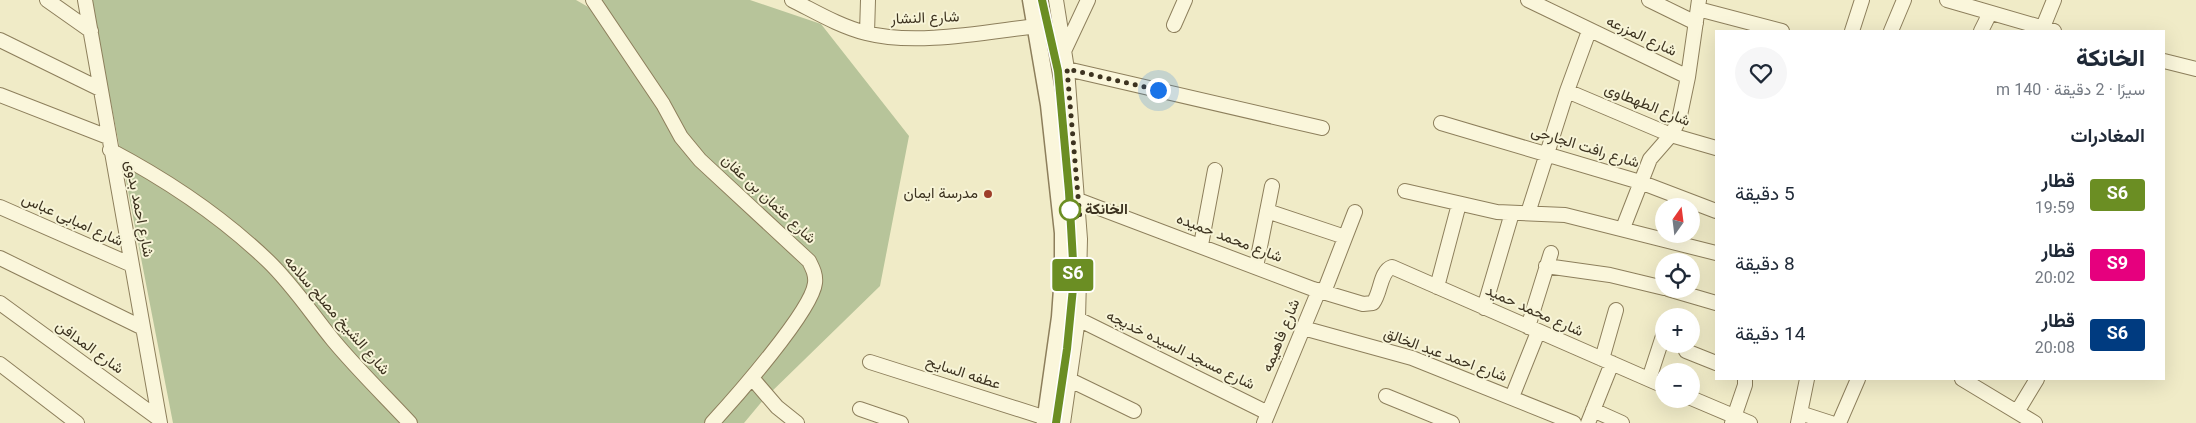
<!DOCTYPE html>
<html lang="ar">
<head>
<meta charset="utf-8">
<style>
	body { margin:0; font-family:Georgia,Vazirmatn,serif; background:#f6f6f7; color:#1f2937; direction:rtl; height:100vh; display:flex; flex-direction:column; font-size:19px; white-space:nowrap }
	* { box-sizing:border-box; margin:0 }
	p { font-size:16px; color:#747a83 }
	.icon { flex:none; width:28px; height:28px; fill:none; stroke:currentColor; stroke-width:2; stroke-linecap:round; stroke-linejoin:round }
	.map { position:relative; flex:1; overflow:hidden; direction:ltr }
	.side { position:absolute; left:1715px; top:30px; width:450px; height:350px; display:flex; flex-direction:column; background:#fff; border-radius:0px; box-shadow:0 5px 20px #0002; direction:rtl }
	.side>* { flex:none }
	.badge { padding:0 10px; border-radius:4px; font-size:18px; line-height:32px }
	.needle { width:32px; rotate:14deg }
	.controls { position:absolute; left:1655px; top:198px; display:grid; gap:10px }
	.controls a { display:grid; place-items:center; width:45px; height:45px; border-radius:50%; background:#fff; box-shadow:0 5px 20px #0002; font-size:25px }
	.you { position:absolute; width:25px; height:25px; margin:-12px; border:4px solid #fff; border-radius:50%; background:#1a73e8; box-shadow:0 0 0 8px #1a73e833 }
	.map>.badge { position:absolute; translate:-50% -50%; box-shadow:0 0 0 2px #fff }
	h2 { padding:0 20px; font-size:19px; line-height:45px }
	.round { display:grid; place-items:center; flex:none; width:52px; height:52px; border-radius:26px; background:#f6f6f7 }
	.headline { display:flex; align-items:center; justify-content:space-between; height:85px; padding:0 20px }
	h1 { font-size:24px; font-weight:800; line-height:38px }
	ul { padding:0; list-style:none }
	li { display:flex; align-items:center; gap:15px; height:70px; padding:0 20px }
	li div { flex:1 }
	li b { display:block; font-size:19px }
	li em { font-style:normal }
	li .badge { min-width:55px; font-weight:700; text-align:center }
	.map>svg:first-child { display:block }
</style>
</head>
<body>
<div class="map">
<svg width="2196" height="423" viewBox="0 0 2196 423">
	<rect width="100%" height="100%" fill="#f0ebc7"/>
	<path fill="#b7c49a" d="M 91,0 L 576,0 L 590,8 L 600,0 L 750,0 L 821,24 L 909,136 L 880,286 L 764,399 L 744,423 L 173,423 Z"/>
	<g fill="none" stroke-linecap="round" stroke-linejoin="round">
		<defs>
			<path id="minor" d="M 47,0 L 91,31
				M 85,0 L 160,423
				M 593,0 L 663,104 L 681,137 L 700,160 L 809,261 C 813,269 816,275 815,283 C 812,311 734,399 712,423
				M 792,0 C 816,12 839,26 866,33 C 916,46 985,32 1037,26
				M 1056,0 L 1067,69 L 1080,239 L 1078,319 L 1063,423
				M 1528,0 L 1688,77
				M 1649,0 L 1696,23
				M 1947,0 L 2054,31
				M 1698,9 L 1782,31
				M 1174,25 L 1185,0
				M 2043,27 L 2054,0
				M 1852,31 L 1862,0
				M 1891,31 L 1904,0
				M 1981,31 L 1990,13
				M 867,33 L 868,0
				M 0,40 L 100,89
				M 1065,49 L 1088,0
				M 2164,61 L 2196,69
				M 1067,69 L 1322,128
				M 1567,91 L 1671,135 L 1716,148
				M 0,95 L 108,137
				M 1441,123 L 1640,182 L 1716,211
				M 110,150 C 167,180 221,216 268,261 C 293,285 311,313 333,340 C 357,369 384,395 410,423
				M 1405,191 L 1497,212 L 1565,215 L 1716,253
				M 1078,200 L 1313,289 L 1363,304 L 1373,303 C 1381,293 1380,271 1392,267 L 1664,386
				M 0,207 L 132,265
				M 1267,211 L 1345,237
				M 1528,213 L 1567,91 L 1589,31
				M 1623,228 L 1650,159 L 1671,135 L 1679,120 L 1688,77 L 1699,0
				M 1201,245 L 1215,170
				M 0,258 L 143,328
				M 1546,266 L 1610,275 L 1664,288
				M 1256,267 L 1272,186
				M 1437,287 L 1459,204
				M 1668,289 L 1716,303
				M 1324,292 L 1355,212
				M 0,303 L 159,419
				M 1484,308 L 1512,213
				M 1078,319 L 1268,413
				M 1528,327 L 1551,253
				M 1303,328 L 1412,358 L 1574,423
				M 1686,351 L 1716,363
				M 1602,359 L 1616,310
				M 870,362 L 1046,418
				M 0,364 L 77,423
				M 752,378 L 777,407 L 797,423
				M 1649,379 L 1664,333
				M 1962,379 L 2035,423
				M 1070,380 L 1134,411
				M 1386,396 L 1452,423
				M 1512,397 L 1538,332
				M 1691,398 L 1750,423
				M 860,409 L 901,423
				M 1593,410 L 1622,423
				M 2017,412 L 2037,379
				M 1800,413 L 1831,423
				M 1264,423 L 1319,290
				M 1588,423 L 1612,363
				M 1732,423 L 1745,385 L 1745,379
				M 1798,423 L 1807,379
				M 1839,423 L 1858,379"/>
			<path id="tertiary" d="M 1031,0 L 1049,105 L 1063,233 L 1063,275 L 1060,317 L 1045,423"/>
		</defs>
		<use href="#minor" stroke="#8d7f5c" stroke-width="16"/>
		<use href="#tertiary" stroke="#8d7f5c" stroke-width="19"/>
		<use href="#minor" stroke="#faf6db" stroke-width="14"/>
		<use href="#tertiary" stroke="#faf6db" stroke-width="16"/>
		<defs>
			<path id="rail" d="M 1042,0 L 1058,71 L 1069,192 L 1074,278 L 1067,349 L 1056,423"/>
		</defs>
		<use href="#rail" stroke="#3d3320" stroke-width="5.5"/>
		<use href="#rail" stroke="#f7f4d7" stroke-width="4" stroke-dasharray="11" stroke-linecap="butt"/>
	</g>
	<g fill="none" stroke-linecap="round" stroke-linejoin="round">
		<defs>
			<path id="line" d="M 1042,0 L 1058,71 L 1069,192 L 1074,278 L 1067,349 L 1056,423"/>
		</defs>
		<use href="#line" stroke="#fff" stroke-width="11"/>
		<use href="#line" stroke="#6b8e23" stroke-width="8"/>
		<path stroke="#3d3320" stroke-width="5" stroke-dasharray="0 9" d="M 1070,210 L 1080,219 L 1067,69 L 1158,90"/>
	</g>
	<circle fill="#9e3e2a" stroke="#f7f4d7" stroke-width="2" cx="988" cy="194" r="5"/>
	<circle fill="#fff" stroke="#6b8e23" stroke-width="2.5" cx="1070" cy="210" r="10"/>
	<g text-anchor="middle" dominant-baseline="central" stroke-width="4" stroke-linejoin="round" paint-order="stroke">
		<g font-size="15" fill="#3d3320" stroke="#f7f4d7">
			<text transform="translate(925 19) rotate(-2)">شارع النشار</text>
			<text transform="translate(1641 37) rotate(25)">شارع المزرعه</text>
			<text transform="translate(1647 106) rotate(22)">شارع الطهطاوى</text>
			<text transform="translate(1585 148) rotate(17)">شارع رافت الجارحى</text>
			<text transform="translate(768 200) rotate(43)">شارع عثمان بن عفان</text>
			<text transform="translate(138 209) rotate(79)">شارع احمد بدوى</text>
			<text transform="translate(72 221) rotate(24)">شارع امبابى عباس</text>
			<text transform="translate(1229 239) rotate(21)">شارع محمد حميده</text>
			<text transform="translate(1534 312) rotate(24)">شارع محمد حميد</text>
			<text transform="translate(336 316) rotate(49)">شارع الشيخ مصلح سلامه</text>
			<text transform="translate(1282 336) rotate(-68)">شارع فاهيمه</text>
			<text transform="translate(89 348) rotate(36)">شارع المدافن</text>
			<text transform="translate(1180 351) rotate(26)">شارع مسجد السيده خديجه</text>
			<text transform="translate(1445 356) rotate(20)">شارع احمد عبد الخالق</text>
			<text transform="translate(963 374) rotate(18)">عطفه السايح</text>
		</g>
		<g font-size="15" fill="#3d3320" stroke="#f7f4d7" text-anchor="end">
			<text x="978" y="194">مدرسة ايمان</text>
		</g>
		<g font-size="15" font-weight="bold" fill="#3d3320" stroke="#f7f4d7" text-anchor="start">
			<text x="1085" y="210">الخانكة</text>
		</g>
	</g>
</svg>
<div class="controls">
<a><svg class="needle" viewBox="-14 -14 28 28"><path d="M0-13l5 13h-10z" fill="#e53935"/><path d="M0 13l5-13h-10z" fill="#747a83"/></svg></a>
<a><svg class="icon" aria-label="locate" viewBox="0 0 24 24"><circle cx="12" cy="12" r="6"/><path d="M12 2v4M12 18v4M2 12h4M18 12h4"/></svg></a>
<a>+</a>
<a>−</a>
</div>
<div class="you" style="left:1158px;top:90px"></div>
<b class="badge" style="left:1073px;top:275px;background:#6b8e23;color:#fff">S6</b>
<section class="side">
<div class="headline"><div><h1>الخانكة</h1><p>سيرًا · 2 دقيقة · 140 m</p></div><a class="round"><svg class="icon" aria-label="heart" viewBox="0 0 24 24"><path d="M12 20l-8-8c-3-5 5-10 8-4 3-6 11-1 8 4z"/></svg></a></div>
<h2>المغادرات</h2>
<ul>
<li><span class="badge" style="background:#6b8e23;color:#fff">S6</span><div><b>قطار</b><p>19:59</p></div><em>5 دقيقة</em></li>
<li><span class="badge" style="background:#e6007e;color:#fff">S9</span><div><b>قطار</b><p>20:02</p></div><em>8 دقيقة</em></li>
<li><span class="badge" style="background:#003b80;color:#fff">S6</span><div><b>قطار</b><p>20:08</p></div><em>14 دقيقة</em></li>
</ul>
</section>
</div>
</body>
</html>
